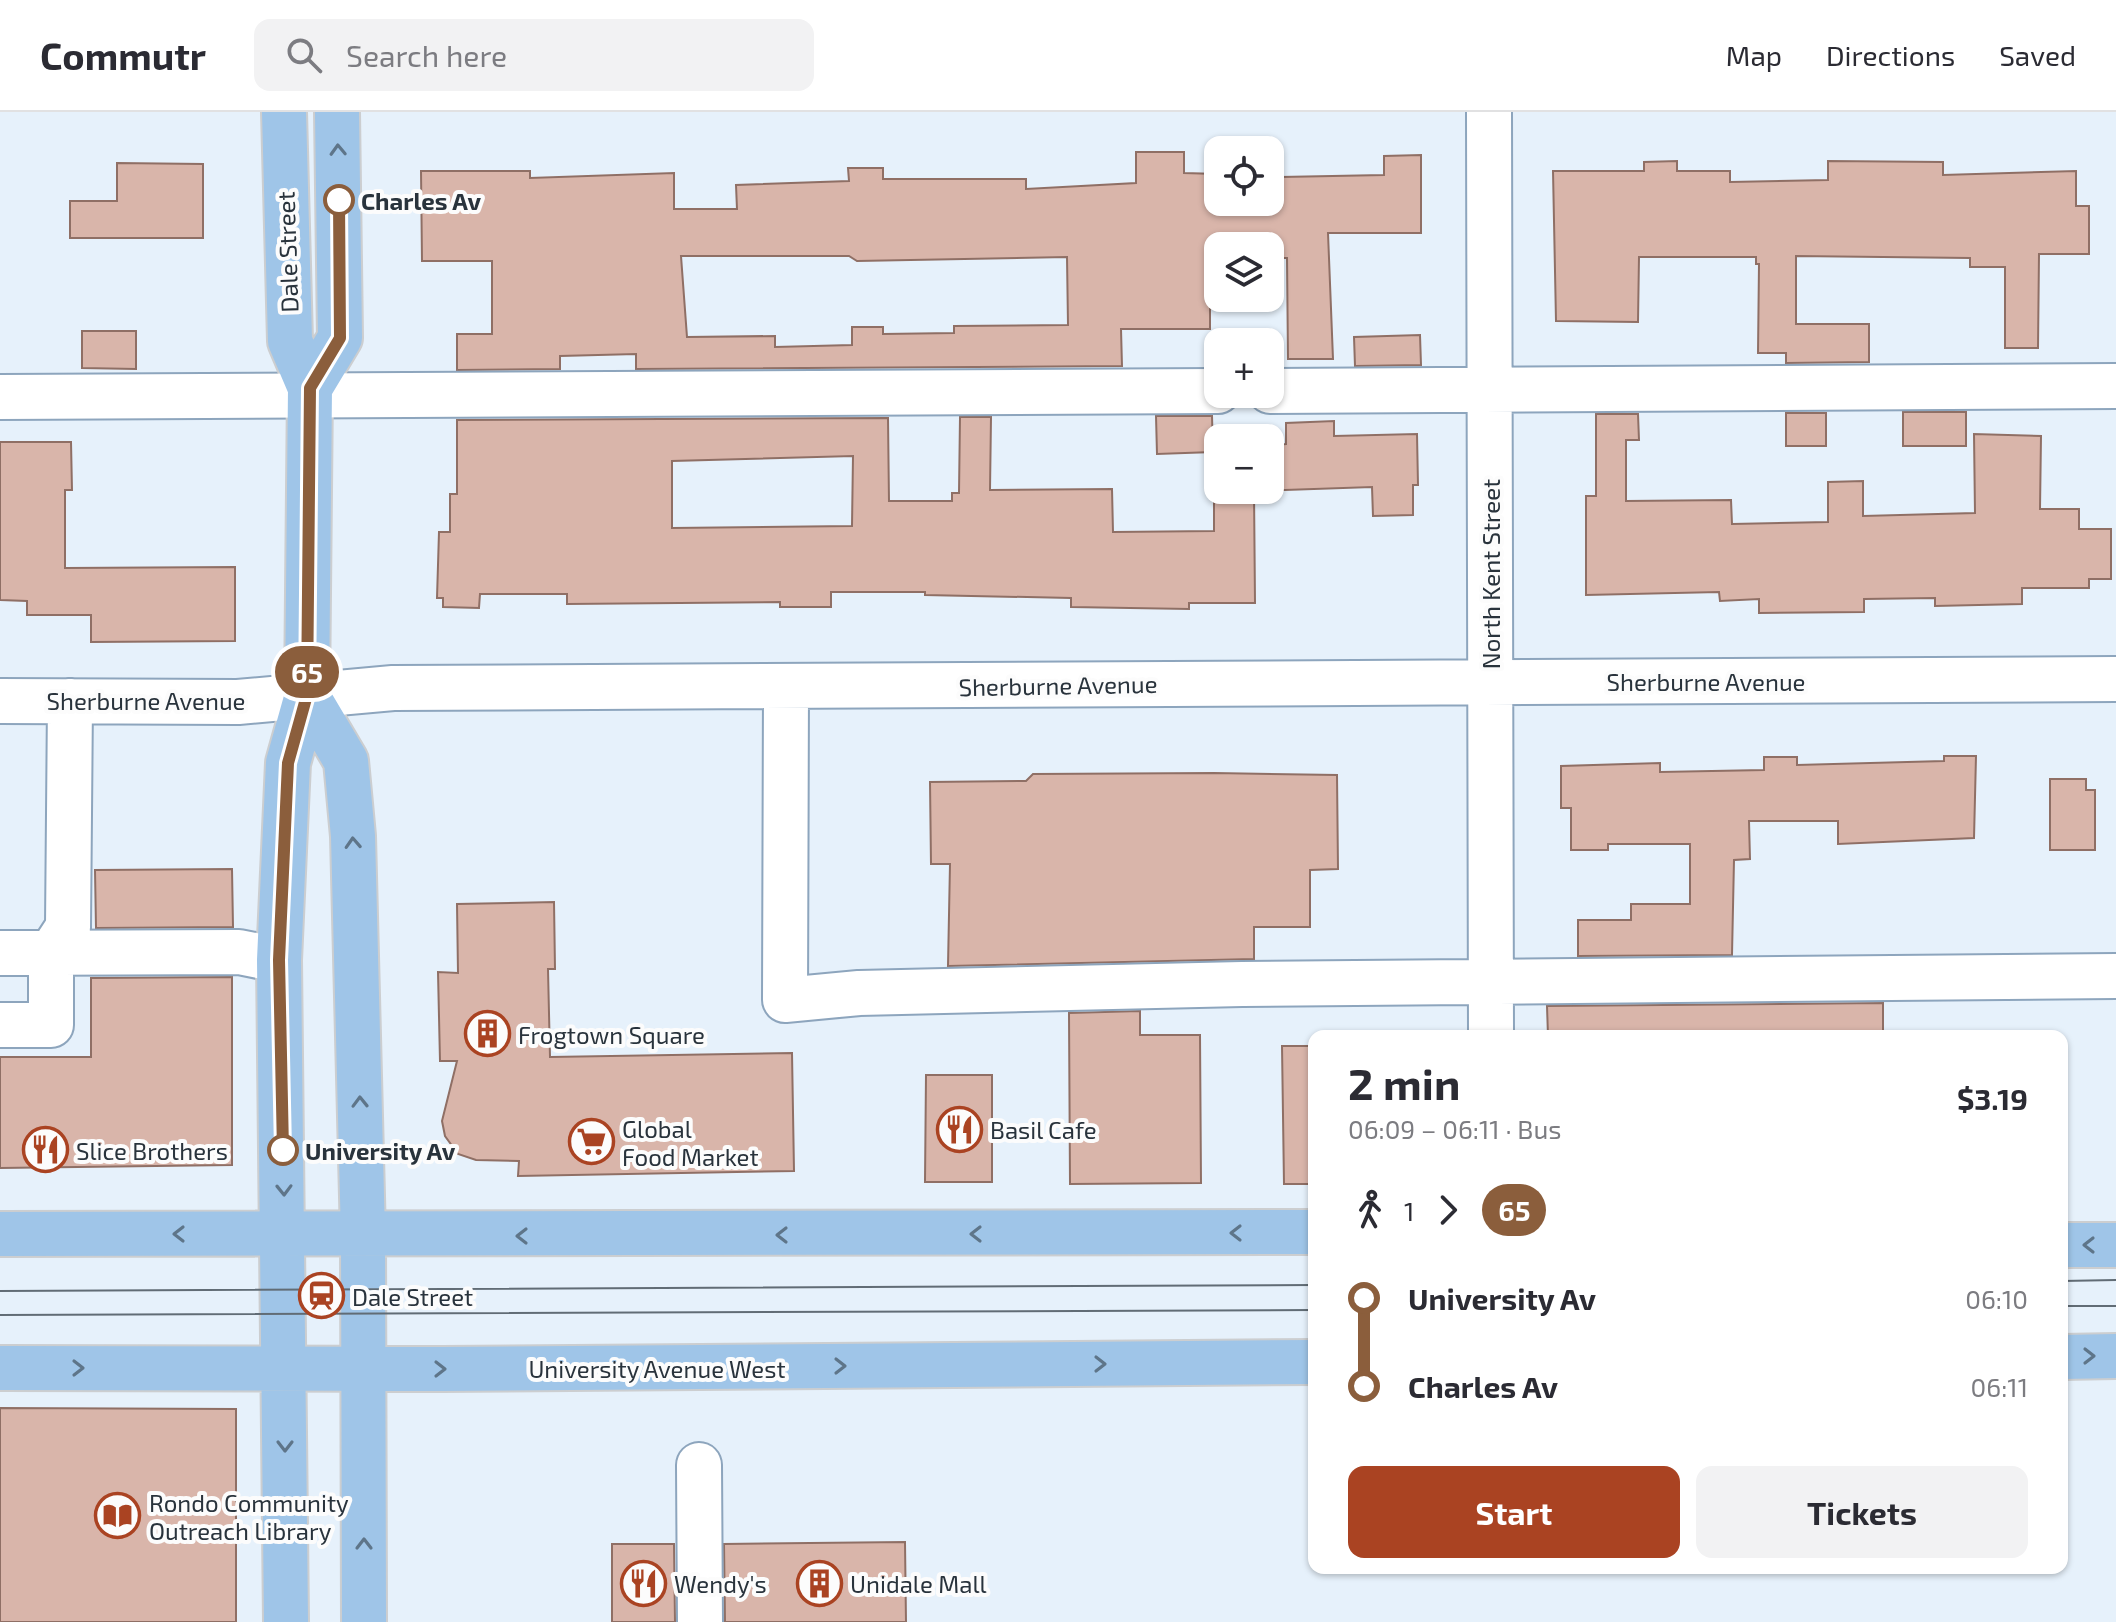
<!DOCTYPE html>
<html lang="en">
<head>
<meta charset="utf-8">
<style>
	body { margin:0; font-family:"Exo 2",sans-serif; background:#f2f2f3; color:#2b2b33; height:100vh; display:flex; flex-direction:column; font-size:30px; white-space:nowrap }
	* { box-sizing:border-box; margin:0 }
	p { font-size:26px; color:#7c7c81 }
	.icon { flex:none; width:44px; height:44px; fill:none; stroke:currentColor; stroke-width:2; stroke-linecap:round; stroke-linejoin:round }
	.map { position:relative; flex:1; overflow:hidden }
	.drawer { position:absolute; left:1308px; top:918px; width:760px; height:544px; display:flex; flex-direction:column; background:#fff; border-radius:16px; box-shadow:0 2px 6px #0004 }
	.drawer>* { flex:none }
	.badge { padding:0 16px; border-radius:26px; font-size:28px; line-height:52px }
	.controls { position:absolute; left:1204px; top:24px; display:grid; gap:16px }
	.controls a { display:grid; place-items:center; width:80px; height:80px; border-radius:16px; background:#fff; box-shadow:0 2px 6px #0004; font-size:40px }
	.map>.badge { position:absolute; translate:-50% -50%; box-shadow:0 0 0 4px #fff }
	.legs { display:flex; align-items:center; gap:12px; height:88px; padding:0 40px; font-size:26px }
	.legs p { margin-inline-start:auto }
	.head { display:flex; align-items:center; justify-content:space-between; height:136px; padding:0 40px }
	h1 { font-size:44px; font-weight:700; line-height:60px }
	.primary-button { display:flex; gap:16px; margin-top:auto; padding:16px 40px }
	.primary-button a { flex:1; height:92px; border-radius:16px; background:#aa4322; color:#fff; font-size:32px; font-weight:700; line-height:92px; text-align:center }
	.primary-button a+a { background:#f2f2f3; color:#2b2b33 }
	ul { padding:0 40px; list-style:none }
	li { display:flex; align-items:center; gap:28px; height:88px; font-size:30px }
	li i { display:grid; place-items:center; width:12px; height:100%; margin:0 10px; background:currentColor }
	li i::after { content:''; width:20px; height:20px; margin:-10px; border:6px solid; border-radius:50%; background:#fff }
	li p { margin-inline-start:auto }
	li:first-child i { background:linear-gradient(#0000 50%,currentColor 0) }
	li:last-child i { background:linear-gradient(currentColor 50%,#0000 0) }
	header { display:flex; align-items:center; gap:48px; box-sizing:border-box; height:112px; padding:0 40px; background:#fff; border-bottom:2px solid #e1e1e2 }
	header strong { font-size:38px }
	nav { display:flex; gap:44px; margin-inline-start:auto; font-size:28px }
	.search { width:560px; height:72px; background:#f2f2f3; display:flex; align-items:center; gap:20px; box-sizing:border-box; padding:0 28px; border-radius:16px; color:#7c7c81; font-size:30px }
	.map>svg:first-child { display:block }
</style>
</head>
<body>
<header>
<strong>Commutr</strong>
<div class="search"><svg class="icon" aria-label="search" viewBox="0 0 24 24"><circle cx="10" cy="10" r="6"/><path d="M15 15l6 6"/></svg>Search here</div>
<nav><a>Map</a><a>Directions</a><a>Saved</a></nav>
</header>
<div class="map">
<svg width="2116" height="1510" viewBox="0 0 2116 1510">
	<rect width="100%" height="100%" fill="#e6f1fb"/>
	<path fill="#d9b5aa" stroke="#8f6f65" stroke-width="2" fill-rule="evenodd" d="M 1136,40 L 1184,40 L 1184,61 L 1218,62 L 1218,90 L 1282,90 L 1281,65 L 1384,63 L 1384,44 L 1421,43 L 1421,121 L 1328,121 L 1333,247 L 1288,247 L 1287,146 L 1282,146 L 1282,134 L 1218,134 L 1218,157 L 1210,157 L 1210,217 L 1121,217 L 1122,254 L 636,257 L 636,242 L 560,244 L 560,257 L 457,258 L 457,222 L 492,222 L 492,149 L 422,149 L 421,59 L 530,59 L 530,66 L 674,61 L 674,97 L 737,97 L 736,73 L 849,69 L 848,56 L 883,56 L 883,67 L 1026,67 L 1026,77 L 1136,71 ZM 681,144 L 849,144 L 857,149 L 1067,145 L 1068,213 L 954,214 L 954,221 L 883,222 L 883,215 L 852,215 L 852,233 L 775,235 L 775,224 L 687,225 Z
		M 1677,49 L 1677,59 L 1730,59 L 1730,70 L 1828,68 L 1828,49 L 1943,50 L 1943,63 L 2076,59 L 2076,94 L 2089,94 L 2089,142 L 2039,142 L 2038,236 L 2005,236 L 2005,155 L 1970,155 L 1970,146 L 1796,144 L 1796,212 L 1869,212 L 1869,250 L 1786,251 L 1786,241 L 1758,241 L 1759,152 L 1756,152 L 1756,145 L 1639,145 L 1638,210 L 1556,209 L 1553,59 L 1644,59 L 1644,50 Z
		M 117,51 L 203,52 L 203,126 L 70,126 L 70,89 L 117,89 Z
		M 82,219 L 136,219 L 136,257 L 82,256 Z
		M 1420,223 L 1421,253 L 1355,254 L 1354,225 Z
		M 1903,300 L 1966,300 L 1966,334 L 1903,334 Z
		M 1786,301 L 1826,301 L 1826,334 L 1786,334 Z
		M 1596,302 L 1638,302 L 1639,328 L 1626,328 L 1626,389 L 1731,388 L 1732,412 L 1828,410 L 1828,370 L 1863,369 L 1863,404 L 1975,401 L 1974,322 L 2041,324 L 2040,397 L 2079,397 L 2079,417 L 2111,417 L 2111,467 L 2089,467 L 2089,476 L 2022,476 L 2022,492 L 1935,494 L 1935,486 L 1864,487 L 1864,500 L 1759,501 L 1759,487 L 1720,489 L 1719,480 L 1586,483 L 1586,384 L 1596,384 Z
		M 1156,304 L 1212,304 L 1213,340 L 1157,342 Z
		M 960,305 L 991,305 L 990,378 L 1112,377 L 1113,420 L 1214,419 L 1214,335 L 1218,335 L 1218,378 L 1270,378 L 1270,333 L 1286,332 L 1286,311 L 1334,309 L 1334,324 L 1417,322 L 1418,373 L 1413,373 L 1413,403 L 1373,404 L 1372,375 L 1254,379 L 1255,491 L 1189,491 L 1189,497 L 1071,495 L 1071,486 L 925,483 L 925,480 L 831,480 L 831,495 L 780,495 L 780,490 L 567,492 L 567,482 L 480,482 L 479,496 L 443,495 L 443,486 L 437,486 L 439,420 L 450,420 L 450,382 L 457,382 L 457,308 L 888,306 L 889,389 L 952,389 L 952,381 L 959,381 ZM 853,344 L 852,414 L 672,416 L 672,349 Z
		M 0,330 L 71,330 L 72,378 L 65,378 L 65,456 L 235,455 L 235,529 L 91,530 L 91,503 L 27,503 L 27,489 L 0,488 Z
		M 1944,644 L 1976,644 L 1974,726 L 1838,732 L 1838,709 L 1749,709 L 1750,747 L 1734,748 L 1732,843 L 1578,844 L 1578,808 L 1631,808 L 1631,792 L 1690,792 L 1690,732 L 1608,732 L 1608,738 L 1571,738 L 1571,696 L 1561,696 L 1561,654 L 1660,651 L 1660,660 L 1764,658 L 1764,645 L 1797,645 L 1797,653 L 1944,649 Z
		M 1214,661 L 1337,663 L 1338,757 L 1310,758 L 1310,815 L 1254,815 L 1254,847 L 948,854 L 950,752 L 931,752 L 930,670 L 1026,669 L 1033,662 Z
		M 2050,667 L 2086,667 L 2086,678 L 2095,678 L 2095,738 L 2050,738 Z
		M 232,757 L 233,815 L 96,816 L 95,758 Z
		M 554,790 L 555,857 L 548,857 L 550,945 L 792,941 L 794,1059 L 518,1064 L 519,1049 L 476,1048 L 458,1042 L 445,1024 L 442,1009 L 457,949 L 440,949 L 438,860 L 458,861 L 457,792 Z
		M 232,865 L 232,1053 L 0,1056 L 0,945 L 91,945 L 91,866 Z
		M 1883,891 L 1883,924 L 1548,924 L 1547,894 Z
		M 1140,899 L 1140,923 L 1200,923 L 1201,1071 L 1070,1072 L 1069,901 Z
		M 1282,934 L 1314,934 L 1314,1072 L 1284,1072 Z
		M 926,963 L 992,963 L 992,1070 L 925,1070 Z
		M 0,1296 L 236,1297 L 236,1510 L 0,1510 Z
		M 905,1430 L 906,1510 L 725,1510 L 724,1432 Z
		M 612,1432 L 674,1432 L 675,1510 L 612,1510 Z"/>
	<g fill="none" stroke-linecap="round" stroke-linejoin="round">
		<defs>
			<path id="minor" d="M 1489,0 L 1491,924
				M 1270,279 L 2116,274
				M 0,285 L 1218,279
				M 786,576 L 785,888 L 859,881 L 1242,872 L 2116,864
				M 0,589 L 238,590 L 393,576 L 2116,567
				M 0,841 L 239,840 L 279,848
				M 0,913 L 51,913 L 51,841 L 68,815 L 70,589
				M 699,1353 L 700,1510"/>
			<path id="major" d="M 284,0 L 290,229 L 310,276 L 307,583 L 288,651 L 279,848 L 286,1510
				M 310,276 L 340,226 L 337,0
				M 307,583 L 346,649 L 353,724 L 363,1124 L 364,1510
				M 0,1122 L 1314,1120
				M 2062,1133 L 2116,1133
				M 2062,1245 L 2116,1244
				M 0,1256 L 442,1257 L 1314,1250"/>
		</defs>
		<use href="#minor" stroke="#8da5bd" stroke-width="48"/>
		<use href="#major" stroke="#ccced0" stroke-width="48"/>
		<use href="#minor" stroke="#fff" stroke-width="44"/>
		<use href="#major" stroke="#9fc5e8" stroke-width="44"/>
		<path stroke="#616c75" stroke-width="2" d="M 2062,1169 L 2116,1168
			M 0,1179 L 1314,1173
			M 2062,1194 L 2116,1194
			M 0,1203 L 1314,1198"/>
	</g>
	<defs><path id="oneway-chevron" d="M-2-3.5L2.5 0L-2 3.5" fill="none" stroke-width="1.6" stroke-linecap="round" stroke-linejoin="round" transform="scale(2)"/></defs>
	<g stroke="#5e7589">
		<use href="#oneway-chevron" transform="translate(338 38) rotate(-92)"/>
		<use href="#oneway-chevron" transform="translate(353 731) rotate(-93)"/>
		<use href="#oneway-chevron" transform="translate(360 990) rotate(-91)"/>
		<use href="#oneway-chevron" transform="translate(284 1078) rotate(89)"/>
		<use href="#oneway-chevron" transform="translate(1236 1121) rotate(180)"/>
		<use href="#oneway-chevron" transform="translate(179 1122) rotate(180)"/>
		<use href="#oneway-chevron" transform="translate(976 1122) rotate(180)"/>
		<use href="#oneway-chevron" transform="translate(782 1123) rotate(180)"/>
		<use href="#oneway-chevron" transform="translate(522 1124) rotate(180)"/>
		<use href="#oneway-chevron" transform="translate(2089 1133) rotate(180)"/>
		<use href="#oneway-chevron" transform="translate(2089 1244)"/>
		<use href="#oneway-chevron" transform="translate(1100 1252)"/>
		<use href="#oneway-chevron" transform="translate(840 1254)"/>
		<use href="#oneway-chevron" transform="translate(78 1256)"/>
		<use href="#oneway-chevron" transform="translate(440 1257)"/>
		<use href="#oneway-chevron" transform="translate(285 1334) rotate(90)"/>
		<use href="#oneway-chevron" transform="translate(364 1432) rotate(-90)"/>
	</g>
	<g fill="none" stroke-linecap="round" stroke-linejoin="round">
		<defs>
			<path id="line-1" d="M 283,1038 L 279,848 L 288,651 L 307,583 L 310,276 L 340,226 L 339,88"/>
		</defs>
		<use href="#line-1" stroke="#fff" stroke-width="18"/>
		<use href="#line-1" stroke="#8b5e3c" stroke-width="12"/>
	</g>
	<defs>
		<symbol id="building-ring" viewBox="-11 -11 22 22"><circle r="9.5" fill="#fcfcfc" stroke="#aa4322" stroke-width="1.5"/><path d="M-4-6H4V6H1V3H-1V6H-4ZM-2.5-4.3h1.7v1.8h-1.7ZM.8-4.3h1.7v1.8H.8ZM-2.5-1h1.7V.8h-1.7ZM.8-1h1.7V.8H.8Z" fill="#aa4322"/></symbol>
		<symbol id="restaurant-ring" viewBox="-11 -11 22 22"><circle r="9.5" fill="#fcfcfc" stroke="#aa4322" stroke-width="1.5"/><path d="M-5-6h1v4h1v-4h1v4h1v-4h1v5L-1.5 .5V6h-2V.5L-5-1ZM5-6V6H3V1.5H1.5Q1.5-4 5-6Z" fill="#aa4322"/></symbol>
		<symbol id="supermarket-ring" viewBox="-11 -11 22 22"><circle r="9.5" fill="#fcfcfc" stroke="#aa4322" stroke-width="1.5"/><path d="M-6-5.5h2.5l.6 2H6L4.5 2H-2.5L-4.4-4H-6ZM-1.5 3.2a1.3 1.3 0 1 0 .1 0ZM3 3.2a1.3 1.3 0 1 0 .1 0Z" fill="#aa4322"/></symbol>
		<symbol id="station-ring" viewBox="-11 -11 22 22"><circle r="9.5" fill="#fcfcfc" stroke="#aa4322" stroke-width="1.5"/><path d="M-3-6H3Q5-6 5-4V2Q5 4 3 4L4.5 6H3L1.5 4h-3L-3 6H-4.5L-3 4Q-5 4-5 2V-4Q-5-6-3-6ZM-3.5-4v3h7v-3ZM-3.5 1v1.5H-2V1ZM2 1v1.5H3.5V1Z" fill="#aa4322"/></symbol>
		<symbol id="library-ring" viewBox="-11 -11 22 22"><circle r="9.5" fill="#fcfcfc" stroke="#aa4322" stroke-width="1.5"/><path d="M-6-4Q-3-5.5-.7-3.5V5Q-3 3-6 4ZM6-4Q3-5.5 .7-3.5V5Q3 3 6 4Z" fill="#aa4322"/></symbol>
	</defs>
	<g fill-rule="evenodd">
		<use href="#building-ring" x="462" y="896" width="51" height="51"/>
		<use href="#restaurant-ring" x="934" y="992" width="51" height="51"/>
		<use href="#supermarket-ring" x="566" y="1004" width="51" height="51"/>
		<use href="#restaurant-ring" x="20" y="1012" width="51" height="51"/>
		<use href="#station-ring" x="296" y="1158" width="51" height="51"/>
		<use href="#library-ring" x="92" y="1378" width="51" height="51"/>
		<use href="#restaurant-ring" x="618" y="1446" width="51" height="51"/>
		<use href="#building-ring" x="794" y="1446" width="51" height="51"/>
	</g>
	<g fill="#fff" stroke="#8b5e3c" stroke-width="4">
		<circle cx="339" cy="88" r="14"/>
		<circle cx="283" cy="1038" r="14"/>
	</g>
	<g text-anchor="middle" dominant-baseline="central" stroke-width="8" stroke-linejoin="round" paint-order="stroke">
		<g font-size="24" font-weight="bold" fill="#29333c" stroke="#fcfcfc" text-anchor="start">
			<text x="361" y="88">Charles Av</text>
			<text x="305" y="1038">University Av</text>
		</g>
		<g font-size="24" fill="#29333c" stroke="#fcfcfc">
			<text transform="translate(287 140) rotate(-92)">Dale Street</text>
			<text transform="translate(1490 462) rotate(-90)">North Kent Street</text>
			<text x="1706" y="569">Sherburne Avenue</text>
			<text transform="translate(1058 573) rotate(-1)">Sherburne Avenue</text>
			<text x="146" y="588">Sherburne Avenue</text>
			<text x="657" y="1256">University Avenue West</text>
		</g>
		<g font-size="24" fill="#29333c" stroke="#fcfcfc" text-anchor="start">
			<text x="518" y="922">Frogtown Square</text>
			<text x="622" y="1016">Global<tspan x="622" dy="28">Food Market</tspan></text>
			<text x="990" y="1017">Basil Cafe</text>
			<text x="76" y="1038">Slice Brothers</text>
			<text x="352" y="1184">Dale Street</text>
			<text x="149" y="1390">Rondo Community<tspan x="149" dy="28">Outreach Library</tspan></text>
			<text x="674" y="1471">Wendy's</text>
			<text x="850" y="1471">Unidale Mall</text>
		</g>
	</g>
</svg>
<div class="controls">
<a><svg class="icon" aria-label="locate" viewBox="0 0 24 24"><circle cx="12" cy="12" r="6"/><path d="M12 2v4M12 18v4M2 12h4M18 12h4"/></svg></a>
<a><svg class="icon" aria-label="layers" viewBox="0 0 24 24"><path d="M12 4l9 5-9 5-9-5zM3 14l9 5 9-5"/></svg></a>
<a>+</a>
<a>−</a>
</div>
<b class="badge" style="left:307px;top:560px;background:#8b5e3c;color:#fff">65</b>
<section class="drawer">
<div class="head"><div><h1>2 min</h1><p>06:09 – 06:11 · Bus</p></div><b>$3.19</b></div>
<div class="legs"><svg class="icon" aria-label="walk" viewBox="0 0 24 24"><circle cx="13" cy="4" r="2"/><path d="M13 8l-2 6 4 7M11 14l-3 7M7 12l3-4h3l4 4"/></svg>1<svg class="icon" aria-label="forward" viewBox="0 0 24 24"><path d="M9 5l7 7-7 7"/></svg><b class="badge" style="background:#8b5e3c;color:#fff">65</b></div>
<ul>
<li><i style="color:#8b5e3c"></i><b>University Av</b><p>06:10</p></li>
<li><i style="color:#8b5e3c"></i><b>Charles Av</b><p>06:11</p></li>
</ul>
<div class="primary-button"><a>Start</a><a>Tickets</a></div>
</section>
</div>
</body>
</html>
